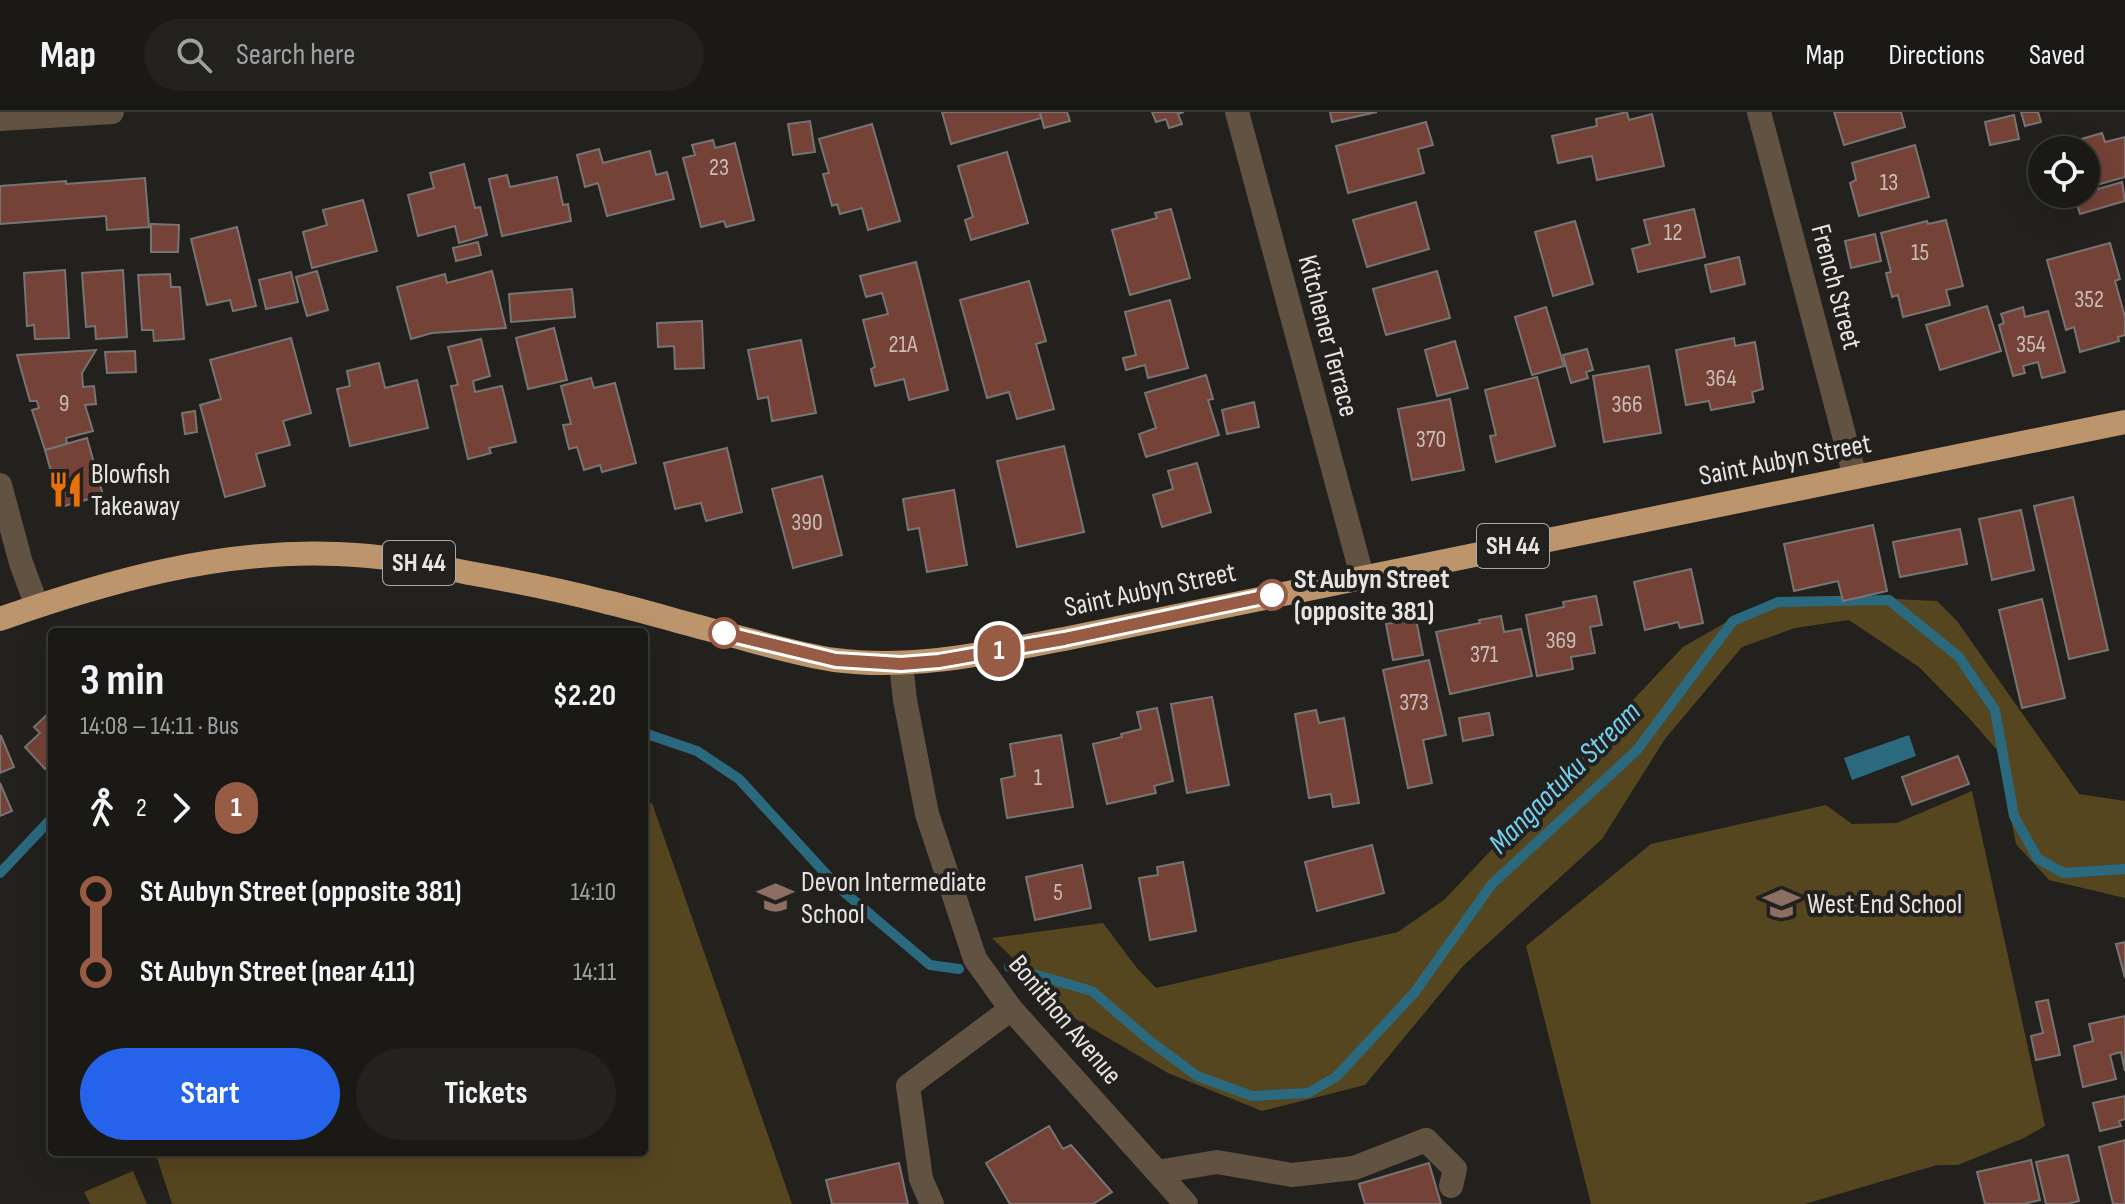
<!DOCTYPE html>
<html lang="en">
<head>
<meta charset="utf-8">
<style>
	body { margin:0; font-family:"Sofia Sans Condensed",sans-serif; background:#23221f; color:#f1f3f6; height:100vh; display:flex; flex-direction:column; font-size:30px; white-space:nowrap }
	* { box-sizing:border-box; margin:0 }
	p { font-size:26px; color:#9fa0a1 }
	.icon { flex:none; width:44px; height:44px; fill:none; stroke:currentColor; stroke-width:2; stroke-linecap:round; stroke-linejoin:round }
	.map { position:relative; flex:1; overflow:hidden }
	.panel { position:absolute; left:48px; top:516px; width:600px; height:528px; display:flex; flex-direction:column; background:#1a1916; border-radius:8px; box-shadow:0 8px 32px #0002,0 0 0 2px #383835 }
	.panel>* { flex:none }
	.badge { padding:0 16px; border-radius:26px; font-size:28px; line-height:52px }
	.controls { position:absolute; left:2028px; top:24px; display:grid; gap:16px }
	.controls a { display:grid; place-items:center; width:72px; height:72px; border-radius:50%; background:#1a1916; box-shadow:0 8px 32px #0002,0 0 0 2px #383835; font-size:40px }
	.map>.badge { position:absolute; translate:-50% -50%; box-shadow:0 0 0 4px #fff }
	.legs { display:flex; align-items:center; gap:12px; height:88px; padding:0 32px; font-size:26px }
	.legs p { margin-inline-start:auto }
	.headline { display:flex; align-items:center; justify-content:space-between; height:136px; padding:0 32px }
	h1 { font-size:44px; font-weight:700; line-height:60px }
	.primary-button { display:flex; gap:16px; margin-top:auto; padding:16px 32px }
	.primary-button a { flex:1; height:92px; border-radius:48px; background:#2563eb; color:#fff; font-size:32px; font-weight:700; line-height:92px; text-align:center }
	.primary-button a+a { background:#23221f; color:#f1f3f6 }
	ul { padding:0 32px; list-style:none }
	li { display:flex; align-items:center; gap:28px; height:80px; font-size:30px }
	li i { display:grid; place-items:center; width:12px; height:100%; margin:0 10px; background:currentColor }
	li i::after { content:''; width:20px; height:20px; margin:-10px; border:6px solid; border-radius:50%; background:#1a1916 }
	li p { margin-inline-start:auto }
	li:first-child i { background:linear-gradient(#0000 50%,currentColor 0) }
	li:last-child i { background:linear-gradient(currentColor 50%,#0000 0) }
	header { display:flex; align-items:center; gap:48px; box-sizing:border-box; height:112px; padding:0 40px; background:#1a1916; border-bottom:2px solid #383835 }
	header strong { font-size:38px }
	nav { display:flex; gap:44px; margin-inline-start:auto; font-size:28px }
	.search { width:560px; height:72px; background:#23221f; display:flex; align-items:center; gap:20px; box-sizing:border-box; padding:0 28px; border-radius:44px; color:#9fa0a1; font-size:30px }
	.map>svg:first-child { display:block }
</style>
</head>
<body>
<header>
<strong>Map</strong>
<div class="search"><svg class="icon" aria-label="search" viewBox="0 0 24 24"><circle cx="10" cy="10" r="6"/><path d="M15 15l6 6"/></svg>Search here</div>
<nav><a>Map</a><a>Directions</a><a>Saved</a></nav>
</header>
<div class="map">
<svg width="2125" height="1092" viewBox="0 0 2125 1092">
	<rect width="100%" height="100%" fill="#22211e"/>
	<path fill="#56461f" d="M 1894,487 L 1937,489 L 1957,509 L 2079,682 L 2125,689 L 2125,786 L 2049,768 L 2016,732 L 1997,638 L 1968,605 L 1919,555 L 1849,508 L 1795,516 L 1742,535 L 1665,627 L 1602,727 L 1464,853 L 1365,973 L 1262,999 L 1168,961 L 1074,906 L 992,826 L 1103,811 L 1136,855 L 1156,876 L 1398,820 L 1444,788 L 1683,535 L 1749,497 Z
		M 1972,679 L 2045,1014 L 2024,1026 L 1958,1053 L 1937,1053 L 1805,1092 L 1591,1092 L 1526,834 L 1651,732 L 1826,693 L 1852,712 L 1897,711 Z
		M 652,691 L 792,1092 L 172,1092 L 155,1040 L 644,1040 L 644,694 Z
		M 133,1059 L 147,1092 L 90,1092 L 84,1080 Z"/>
	<path fill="#2b697e" d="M 1909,623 L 1916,644 L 1852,668 L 1844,646 Z"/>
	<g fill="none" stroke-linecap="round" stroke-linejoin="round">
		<path stroke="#2b697e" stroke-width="10" d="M 644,621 L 697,639 L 739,667 L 838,775 L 930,853 L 959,857
			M 0,761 L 52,706
			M 1009,855 L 1092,879 L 1150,929 L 1197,964 L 1252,984 L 1308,981 L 1336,965 L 1414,881 L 1492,772 L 1637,638 L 1733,509 L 1778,490 L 1889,488 L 1959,545 L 1995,598 L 2014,704 L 2038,747 L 2064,761 L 2125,757"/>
	</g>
	<path fill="#744237" stroke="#787473" stroke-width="2" d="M 942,0 L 1040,0 L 1041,6 L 951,32 Z
		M 1040,0 L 1067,0 L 1070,9 L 1044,16 Z
		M 1152,0 L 1184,0 L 1178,2 L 1182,12 L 1169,16 L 1166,7 L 1156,10 Z
		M 1330,0 L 1377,0 L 1332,10 Z
		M 1627,0 L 1629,8 L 1652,2 L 1664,54 L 1597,68 L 1592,44 L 1558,51 L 1552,24 L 1597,14 L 1596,7 Z
		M 1834,0 L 1901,0 L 1905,15 L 1844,33 Z
		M 2021,0 L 2038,0 L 2041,10 L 2025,14 Z
		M 2014,3 L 2019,27 L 1990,33 L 1985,10 Z
		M 810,9 L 815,40 L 793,43 L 788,12 Z
		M 1426,10 L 1433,33 L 1418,37 L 1424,61 L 1348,81 L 1336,34 Z
		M 872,12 L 900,109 L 868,118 L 862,96 L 840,102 L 837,92 L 832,94 L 823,62 L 829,61 L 819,27 Z
		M 2102,21 L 2105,30 L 2125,25 L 2125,65 L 2086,76 L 2086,38 L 2073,38 L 2071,30 Z
		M 713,28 L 715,36 L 735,31 L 754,108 L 726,115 L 724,109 L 701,115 L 683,46 L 695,43 L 692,33 Z
		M 1915,33 L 1929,85 L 1859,104 L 1850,71 L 1856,68 L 1852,51 Z
		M 599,37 L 603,51 L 650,39 L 656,63 L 667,60 L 674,87 L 607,104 L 598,71 L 585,75 L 577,43 Z
		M 1007,40 L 1028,111 L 971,128 L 965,108 L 973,105 L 958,54 Z
		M 464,52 L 475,96 L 480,95 L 487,123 L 459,131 L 455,114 L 418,124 L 408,83 L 434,76 L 430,61 Z
		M 507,63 L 510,75 L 557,65 L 563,93 L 568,92 L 571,109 L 502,124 L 489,67 Z
		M 145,66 L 149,115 L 107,118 L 106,104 L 0,112 L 0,74 L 66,69 L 66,72 Z
		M 2122,70 L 2125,89 L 2080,102 L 2076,89 L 2089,85 L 2088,80 Z
		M 363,88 L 377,139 L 312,156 L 303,120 L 327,113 L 323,98 Z
		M 1416,90 L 1429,137 L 1367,155 L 1353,108 Z
		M 1171,97 L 1190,166 L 1130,183 L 1112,118 L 1157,106 L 1155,101 Z
		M 1694,97 L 1705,145 L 1638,160 L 1632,137 L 1650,132 L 1644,108 Z
		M 1946,108 L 1963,174 L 1946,178 L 1950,193 L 1903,205 L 1898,183 L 1892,185 L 1886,161 L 1891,160 L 1881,121 L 1927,109 L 1928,112 Z
		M 1575,109 L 1593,172 L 1553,184 L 1535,120 Z
		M 151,112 L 179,113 L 178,140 L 151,140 Z
		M 237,115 L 256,194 L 233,199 L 230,188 L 207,193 L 191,127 Z
		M 1875,122 L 1881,149 L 1851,156 L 1845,129 Z
		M 478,130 L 481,143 L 456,149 L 453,136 Z
		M 2110,131 L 2120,167 L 2115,169 L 2125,205 L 2125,223 L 2118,225 L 2119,229 L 2080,240 L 2074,215 L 2066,218 L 2047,148 Z
		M 1739,145 L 1745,172 L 1711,180 L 1705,153 Z
		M 916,150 L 948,278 L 909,288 L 904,267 L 875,274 L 871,257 L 875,255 L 863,208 L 888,202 L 882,181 L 866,185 L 860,164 Z
		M 65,158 L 69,226 L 35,227 L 34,213 L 27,214 L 24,161 Z
		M 123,158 L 127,225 L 96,227 L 95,214 L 86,215 L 82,161 Z
		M 317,159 L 328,198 L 307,204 L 296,165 Z
		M 492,159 L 506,216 L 432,221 L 411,227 L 397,175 L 445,162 L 447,171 Z
		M 1437,159 L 1450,206 L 1386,223 L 1373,177 Z
		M 291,160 L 298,190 L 266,197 L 259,168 Z
		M 170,162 L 171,175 L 180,175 L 184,227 L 154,229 L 153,218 L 142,218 L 138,163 Z
		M 1029,169 L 1046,229 L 1036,232 L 1054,297 L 1017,307 L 1009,280 L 987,286 L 960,188 Z
		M 572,177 L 575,205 L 511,210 L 509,182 Z
		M 1170,188 L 1188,256 L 1148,266 L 1145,253 L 1126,258 L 1123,246 L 1136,243 L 1125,200 Z
		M 1987,194 L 2001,239 L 1940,258 L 1926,213 Z
		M 1546,195 L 1564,254 L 1532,263 L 1515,205 Z
		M 2023,195 L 2025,205 L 2048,199 L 2065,260 L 2042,266 L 2038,250 L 2023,254 L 2025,261 L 2013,264 L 1999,213 L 2004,211 L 2001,202 Z
		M 702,209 L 704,256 L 675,257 L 674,234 L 658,235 L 657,211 Z
		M 554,216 L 567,268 L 528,277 L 516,226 Z
		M 291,226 L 311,301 L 283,309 L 290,333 L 256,342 L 265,374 L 225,385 L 200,293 L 221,287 L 210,248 Z
		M 1734,226 L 1735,234 L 1755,230 L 1763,277 L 1752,280 L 1754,290 L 1711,298 L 1709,289 L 1686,293 L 1676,238 Z
		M 481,227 L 490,264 L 473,269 L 475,280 L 502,274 L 516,330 L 489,336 L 491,341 L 468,347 L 451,274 L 458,273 L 448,235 Z
		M 801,228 L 816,301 L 772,309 L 768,285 L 758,287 L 748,238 Z
		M 1455,229 L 1468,276 L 1437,284 L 1425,238 Z
		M 1587,237 L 1593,258 L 1586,260 L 1588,266 L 1571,271 L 1563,243 Z
		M 96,238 L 82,261 L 83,275 L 94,274 L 96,292 L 85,293 L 93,319 L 66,326 L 67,332 L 45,338 L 32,298 L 39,296 L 37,289 L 30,289 L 17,243 Z
		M 135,239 L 136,260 L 107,261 L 105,240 Z
		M 379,251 L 385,276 L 417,268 L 428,316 L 350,334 L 337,277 L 350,274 L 347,259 Z
		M 1649,254 L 1661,321 L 1604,330 L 1593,264 Z
		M 1206,263 L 1213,287 L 1208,288 L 1219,323 L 1146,345 L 1139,322 L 1156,316 L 1145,281 Z
		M 1537,265 L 1555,334 L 1496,350 L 1490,324 L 1496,323 L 1485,278 Z
		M 591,266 L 594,276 L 615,271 L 636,351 L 602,360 L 600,353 L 584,358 L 577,335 L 569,337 L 563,313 L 571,312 L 561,274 Z
		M 1450,287 L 1464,358 L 1412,368 L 1398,297 Z
		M 1254,290 L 1259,315 L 1227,322 L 1222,298 Z
		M 195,299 L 197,320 L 185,322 L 182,301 Z
		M 87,326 L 103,383 L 61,395 L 45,338 Z
		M 1064,334 L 1084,420 L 1017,435 L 997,349 Z
		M 727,336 L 742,400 L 706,409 L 701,391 L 675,397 L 664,351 Z
		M 1197,351 L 1211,400 L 1162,415 L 1153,383 L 1173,377 L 1168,359 Z
		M 822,364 L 842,443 L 793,456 L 772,377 Z
		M 954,378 L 967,453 L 927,460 L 919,416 L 908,418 L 903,387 Z
		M 2073,385 L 2108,538 L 2069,547 L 2034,394 Z
		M 2021,398 L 2034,458 L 1992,468 L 1979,407 Z
		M 1873,413 L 1887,479 L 1843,489 L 1838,469 L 1794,479 L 1784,432 Z
		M 1960,417 L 1967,452 L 1900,465 L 1893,430 Z
		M 1691,457 L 1703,511 L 1680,516 L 1678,510 L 1645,518 L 1634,470 Z
		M 1596,484 L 1602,513 L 1590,515 L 1595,541 L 1571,545 L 1573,557 L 1537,564 L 1526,503 L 1564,495 L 1563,490 Z
		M 2042,487 L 2065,586 L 2022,596 L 1999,498 Z
		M 1501,504 L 1504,520 L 1521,517 L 1532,564 L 1450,582 L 1436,520 L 1480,511 L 1479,508 Z
		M 1416,507 L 1423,543 L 1393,548 L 1386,512 Z
		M 1429,548 L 1446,623 L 1423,628 L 1432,671 L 1408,676 L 1383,558 Z
		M 1212,585 L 1229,673 L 1187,681 L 1171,592 Z
		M 1157,596 L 1173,669 L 1154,674 L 1156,681 L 1107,692 L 1093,632 L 1122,625 L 1121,622 L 1141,617 L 1137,600 Z
		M 52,598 L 52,650 L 45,657 L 25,635 L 40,621 L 34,615 Z
		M 1316,598 L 1319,611 L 1344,606 L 1359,691 L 1333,695 L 1331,682 L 1309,686 L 1295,602 Z
		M 1489,601 L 1493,623 L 1463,629 L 1459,606 Z
		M 1061,623 L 1073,695 L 1007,706 L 1001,667 L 1015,664 L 1010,632 Z
		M 1,624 L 14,655 L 0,661 L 0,625 Z
		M 1958,644 L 1969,672 L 1912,693 L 1902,665 Z
		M 0,671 L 12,699 L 0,704 Z
		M 1372,733 L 1384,781 L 1317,799 L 1305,750 Z
		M 1183,750 L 1196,819 L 1150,828 L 1139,766 L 1158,763 L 1157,755 Z
		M 1082,753 L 1091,796 L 1035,808 L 1026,765 Z
		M 2125,830 L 2125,866 L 2116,832 Z
		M 2048,888 L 2060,943 L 2036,948 L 2031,924 L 2043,921 L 2036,890 Z
		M 2125,904 L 2125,959 L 2121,940 L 2110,943 L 2116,967 L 2083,975 L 2074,934 L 2093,929 L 2089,912 Z
		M 2125,984 L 2125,1007 L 2119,1009 L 2121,1014 L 2100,1019 L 2093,991 Z
		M 1049,1014 L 1063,1037 L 1071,1033 L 1112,1080 L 1093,1092 L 1010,1092 L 986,1051 Z
		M 2125,1028 L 2125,1092 L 2113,1092 L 2099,1035 Z
		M 2068,1043 L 2079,1089 L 2067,1092 L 2046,1092 L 2036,1050 Z
		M 2031,1048 L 2040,1088 L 2023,1092 L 1985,1092 L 1977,1060 Z
		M 899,1051 L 908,1092 L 832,1092 L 826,1068 Z
		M 1429,1051 L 1441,1092 L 1365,1092 L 1359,1072 Z"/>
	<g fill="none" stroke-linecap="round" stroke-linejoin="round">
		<path stroke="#625242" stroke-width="24" d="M 1237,0 L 1362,464
			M 1759,0 L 1855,365
			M 0,7 L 112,0
			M 0,373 L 21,451 L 37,494
			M 901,552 L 905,588 L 927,702 L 975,847 L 1011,897 L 1186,1092
			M 1157,1060 L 1217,1050 L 1292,1063 L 1354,1056 L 1426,1028 L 1455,1057 L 1451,1074
			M 932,1092 L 921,1067 L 908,974 L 1011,897"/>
		<path stroke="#bc956d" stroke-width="24" d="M 0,507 C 108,469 222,437 337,442 C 382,443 426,452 469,461 C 515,469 561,478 606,490 C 641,498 676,509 711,518 C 752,528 793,542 835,548 C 913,558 988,541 1064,527 L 2125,310"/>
	</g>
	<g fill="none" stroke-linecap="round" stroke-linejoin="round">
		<defs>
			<path id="line-1" d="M 724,521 L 836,548 L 901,552 L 939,549 L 1064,527 L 1272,483"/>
		</defs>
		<use href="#line-1" stroke="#fff" stroke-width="18"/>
		<use href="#line-1" stroke="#985c44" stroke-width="12"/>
	</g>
	<defs>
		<symbol id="restaurant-bare" viewBox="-9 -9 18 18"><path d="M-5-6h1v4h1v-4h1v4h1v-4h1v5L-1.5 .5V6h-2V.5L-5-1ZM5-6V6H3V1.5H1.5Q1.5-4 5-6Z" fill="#e8710a" stroke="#22211e" stroke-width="2.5" paint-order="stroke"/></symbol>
		<symbol id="school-bare" viewBox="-9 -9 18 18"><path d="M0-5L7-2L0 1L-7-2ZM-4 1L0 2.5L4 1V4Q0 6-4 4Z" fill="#8d6e63" stroke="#22211e" stroke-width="2.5" paint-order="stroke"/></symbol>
	</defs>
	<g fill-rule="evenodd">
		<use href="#restaurant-bare" x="40" y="352" width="51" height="51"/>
		<use href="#school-bare" x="750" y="760" width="51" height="51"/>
		<use href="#school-bare" x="1756" y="766" width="51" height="51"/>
	</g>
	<g fill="#fff" stroke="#985c44" stroke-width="4">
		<circle cx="1272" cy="483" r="14"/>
		<circle cx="724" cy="521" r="14"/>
	</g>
	<g text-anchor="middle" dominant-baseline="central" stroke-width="8" stroke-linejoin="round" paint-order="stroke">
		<g font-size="24" fill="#cabcb8">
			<text x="719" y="55">23</text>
			<text x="1889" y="70">13</text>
			<text x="1673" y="120">12</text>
			<text x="1920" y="140">15</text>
			<text x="2089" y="187">352</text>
			<text x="903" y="232">21A</text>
			<text x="2031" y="232">354</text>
			<text x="1721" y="266">364</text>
			<text x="64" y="291">9</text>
			<text x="1627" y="292">366</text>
			<text x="1431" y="327">370</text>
			<text x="807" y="410">390</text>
			<text x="1561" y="528">369</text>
			<text x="1484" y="542">371</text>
			<text x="1414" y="590">373</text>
			<text x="1038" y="665">1</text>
			<text x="1058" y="780">5</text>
		</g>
		<g fill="#22211e" stroke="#abaaa8" stroke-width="2">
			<rect x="1477" y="412" width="72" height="44" rx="6"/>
			<rect x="383" y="429" width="72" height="44" rx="6"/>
		</g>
		<g font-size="26" font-weight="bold" fill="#e6e5e3">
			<text x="1513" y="434">SH 44</text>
			<text x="419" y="451">SH 44</text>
		</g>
		<g font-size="28" fill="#e6e5e3" stroke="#22211e">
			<text transform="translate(1836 175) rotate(75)">French Street</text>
			<text transform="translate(1328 224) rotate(75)">Kitchener Terrace</text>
			<text transform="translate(1785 348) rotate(-11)">Saint Aubyn Street</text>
			<text transform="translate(1150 478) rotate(-12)">Saint Aubyn Street</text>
			<text transform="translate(1065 908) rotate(50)">Bonithon Avenue</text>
		</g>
		<g font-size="28" fill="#e6e5e3" stroke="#22211e" text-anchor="start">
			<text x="91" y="362">Blowfish<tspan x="91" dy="32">Takeaway</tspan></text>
			<text x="801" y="770">Devon Intermediate<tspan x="801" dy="32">School</tspan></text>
			<text x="1807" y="792">West End School</text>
		</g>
		<g font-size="28" font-weight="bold" fill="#e6e5e3" stroke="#22211e" text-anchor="start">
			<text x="1294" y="467">St Aubyn Street<tspan x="1294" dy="32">(opposite 381)</tspan></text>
		</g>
		<g font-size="30" font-style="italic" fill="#71cff2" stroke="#22211e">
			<text transform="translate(1565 666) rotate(-45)">Mangaotuku Stream</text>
		</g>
	</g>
</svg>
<div class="controls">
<a><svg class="icon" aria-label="locate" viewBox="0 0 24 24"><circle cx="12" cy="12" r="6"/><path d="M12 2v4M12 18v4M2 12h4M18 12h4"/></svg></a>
</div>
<b class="badge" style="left:999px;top:539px;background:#985c44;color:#fff">1</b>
<section class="panel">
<div class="headline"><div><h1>3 min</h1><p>14:08 – 14:11 · Bus</p></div><b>$2.20</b></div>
<div class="legs"><svg class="icon" aria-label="walk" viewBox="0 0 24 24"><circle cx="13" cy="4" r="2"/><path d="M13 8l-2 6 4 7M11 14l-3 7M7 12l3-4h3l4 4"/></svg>2<svg class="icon" aria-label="forward" viewBox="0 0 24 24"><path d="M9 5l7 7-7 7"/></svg><b class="badge" style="background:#985c44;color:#fff">1</b></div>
<ul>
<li><i style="color:#985c44"></i><b>St Aubyn Street (opposite 381)</b><p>14:10</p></li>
<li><i style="color:#985c44"></i><b>St Aubyn Street (near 411)</b><p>14:11</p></li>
</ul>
<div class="primary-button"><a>Start</a><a>Tickets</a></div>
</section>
</div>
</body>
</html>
